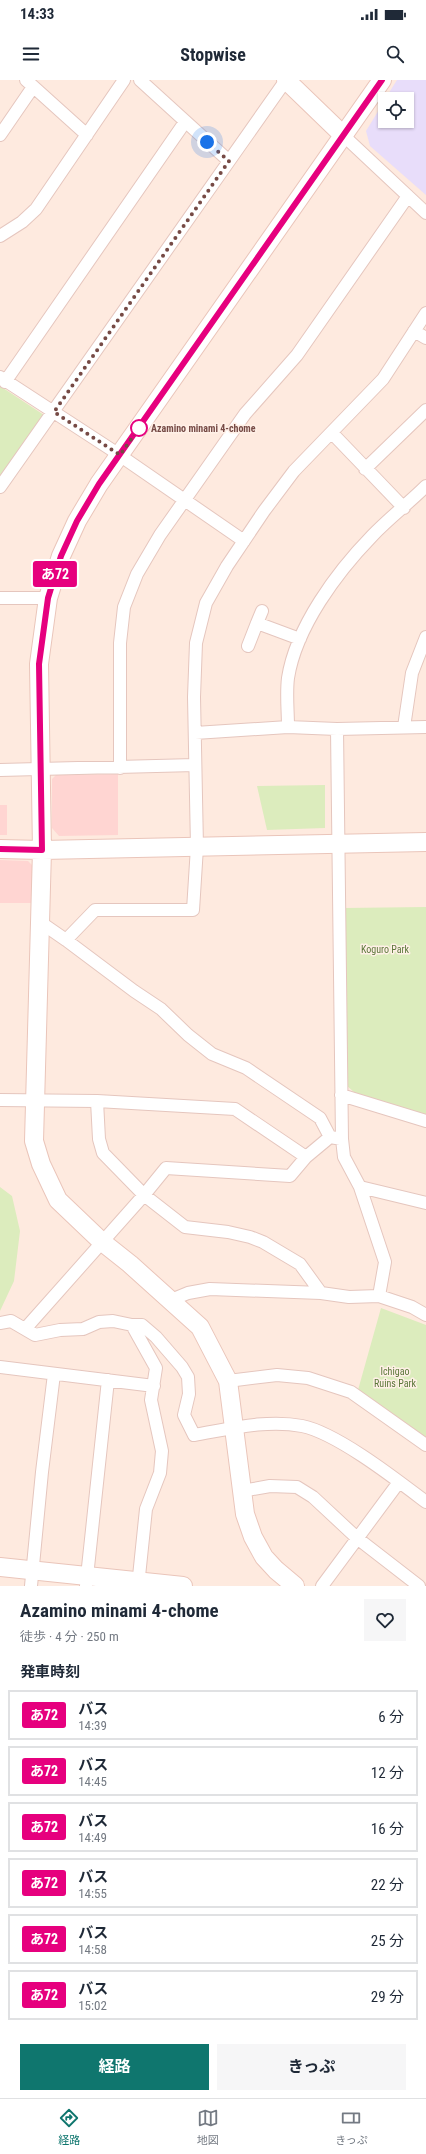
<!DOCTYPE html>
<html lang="ja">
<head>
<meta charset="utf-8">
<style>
	body { margin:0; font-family:"Roboto Condensed","Noto Sans JP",sans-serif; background:#f6f6f7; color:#1f2937; height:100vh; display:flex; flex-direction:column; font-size:15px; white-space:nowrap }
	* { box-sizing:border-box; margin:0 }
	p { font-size:13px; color:#747a83 }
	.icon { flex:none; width:22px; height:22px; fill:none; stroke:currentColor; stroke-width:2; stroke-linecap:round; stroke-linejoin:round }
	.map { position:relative; height:1506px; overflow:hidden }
	.sheet { display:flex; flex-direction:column; background:#fff; flex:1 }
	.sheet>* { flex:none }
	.badge { padding:0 8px; border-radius:3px; font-size:14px; line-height:26px }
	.buttons { position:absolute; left:378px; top:12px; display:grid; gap:8px }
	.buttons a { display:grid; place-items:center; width:36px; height:36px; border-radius:0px; background:#fff; box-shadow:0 1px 3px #0004; font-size:20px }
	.you { position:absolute; width:20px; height:20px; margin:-10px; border:3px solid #fff; border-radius:50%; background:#1a73e8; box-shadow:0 0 0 6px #1a73e833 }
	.map>.badge { position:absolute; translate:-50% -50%; box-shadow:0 0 0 2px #fff }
	h2 { padding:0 20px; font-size:15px; line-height:36px }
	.round { display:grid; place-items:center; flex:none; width:42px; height:42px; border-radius:0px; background:#f6f6f7 }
	.head { display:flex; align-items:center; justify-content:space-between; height:68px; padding:0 20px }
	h1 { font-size:19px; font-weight:700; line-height:30px }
	.action { display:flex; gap:8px; margin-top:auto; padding:8px 20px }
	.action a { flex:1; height:46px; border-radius:0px; background:#0f766e; color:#fff; font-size:16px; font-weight:700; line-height:46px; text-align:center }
	.action a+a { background:#f6f6f7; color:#1f2937 }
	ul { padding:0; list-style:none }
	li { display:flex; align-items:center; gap:12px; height:50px; margin:0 8px 6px; padding:0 12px; border:2px solid #e0e1e3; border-radius:0px }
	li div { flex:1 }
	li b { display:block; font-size:15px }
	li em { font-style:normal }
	li .badge { min-width:44px; font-weight:700; text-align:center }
	.status { display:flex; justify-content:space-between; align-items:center; height:28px; padding:0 20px; background:#fff; direction:ltr }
	.status svg { height:11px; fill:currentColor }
	header { display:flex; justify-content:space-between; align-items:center; height:52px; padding:0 20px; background:#fff; font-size:18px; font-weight:700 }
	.tabs { display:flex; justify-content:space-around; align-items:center; height:56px; border-top:1px solid #e0e1e3; background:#fff; font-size:11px; color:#747a83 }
	.tabs a { display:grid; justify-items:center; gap:2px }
	.tabs .current { color:#0f766e }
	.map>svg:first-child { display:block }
</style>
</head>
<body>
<div class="status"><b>14:33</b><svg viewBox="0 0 49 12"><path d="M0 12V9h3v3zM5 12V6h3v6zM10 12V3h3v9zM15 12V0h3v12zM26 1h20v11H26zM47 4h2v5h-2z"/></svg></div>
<header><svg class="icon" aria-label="menu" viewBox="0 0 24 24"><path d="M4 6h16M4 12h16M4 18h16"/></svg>Stopwise<svg class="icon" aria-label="search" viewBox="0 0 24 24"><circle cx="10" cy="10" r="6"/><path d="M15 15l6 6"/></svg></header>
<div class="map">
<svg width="426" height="1506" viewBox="0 0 426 1506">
	<rect width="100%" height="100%" fill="#feeadf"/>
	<path fill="#ffd5d2" d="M 118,694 L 118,755 L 59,756 L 52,748 L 52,699 L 56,695 Z
		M 0,725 L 7,725 L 7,755 L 0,755 Z
		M 0,780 L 28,781 L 33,786 L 32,823 L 0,823 Z"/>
	<path fill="#e8ddfa" d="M 397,0 L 426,0 L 426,115 L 370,66 L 366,51 L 385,20 L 385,41 L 407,41 L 407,19 L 385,19 Z"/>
	<path fill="#dcecbd" d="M 0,306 L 44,335 L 0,399 Z
		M 325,705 L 325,748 L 267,750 L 257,706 Z
		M 426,827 L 426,1036 L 355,1013 L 346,1005 L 344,828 Z
		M 0,1107 L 12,1116 L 20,1151 L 14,1201 L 0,1231 Z
		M 381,1228 L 426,1245 L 426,1359 L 358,1310 Z"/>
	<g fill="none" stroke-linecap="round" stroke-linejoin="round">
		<defs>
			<path id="street" d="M 26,0 L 87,55
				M 140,0 L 229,81
				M 0,55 L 33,7
				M 344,56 L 426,133
				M 0,156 L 22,142 L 36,129 L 124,0
				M 414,251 L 426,258
				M 0,297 L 112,370 L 244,461
				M 5,302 L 185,42
				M 332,353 L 404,428
				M 365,389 L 426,330
				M 0,407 L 286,0
				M 0,518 L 48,518
				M 257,543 L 262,531
				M 248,566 L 257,543 L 300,559
				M 288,647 C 288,631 286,614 288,598 C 296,547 337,492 372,456 C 389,438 409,423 426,406
				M 404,647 L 412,593 L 426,557
				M 337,649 L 342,1059 L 344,1077 L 360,1107 L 385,1182 L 379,1216
				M 195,653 L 288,647 L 337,649 L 426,647
				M 120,688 L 120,563 L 124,527 L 137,494 L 160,455 L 245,334 L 297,275 L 408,116
				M 0,690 L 195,685
				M 40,842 L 66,860 L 95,830 L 193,830 L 197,767 L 194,617 L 196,563 L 206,523 L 227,486 L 264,431 L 294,391 L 383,299 L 426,233
				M 66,860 L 134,911 L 161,929 L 188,955 L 212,974 L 246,988 L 320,1038 L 330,1057
				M 341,1015 L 426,1041
				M 0,1020 L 97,1021 L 235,1029 L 306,1077
				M 97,1021 L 99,1059 L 103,1073 L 144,1115 L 185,1147 L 228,1152 L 250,1157 L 263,1162 L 300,1184 L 321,1213
				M 360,1107 L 426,1123
				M 171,1220 L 188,1213 L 210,1209 L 321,1213 L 349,1217 L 379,1216 L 412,1227 L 426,1235
				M 0,1243 L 11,1241 L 35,1255 L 60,1250 L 83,1249 L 99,1242 L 113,1241 L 132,1245 L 156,1288 L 151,1320 L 162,1371 L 160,1393 L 146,1429 L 138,1506
				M 132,1245 L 142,1245 L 156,1257 L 182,1287 L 188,1297 L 189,1314 L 184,1335 L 194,1355 C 229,1349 267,1339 302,1346 C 337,1353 397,1400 426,1422
				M 25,1249 L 144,1115 L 166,1088 L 290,1096 L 306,1077 L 330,1057 L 342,1059
				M 0,1287 L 154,1306
				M 228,1301 L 277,1295 L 308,1298 L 351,1312 L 426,1365
				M 242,1411 L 270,1406 L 297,1407 L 313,1417 L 357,1458 L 419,1506
				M 31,1506 L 42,1392 L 54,1294
				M 86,1506 L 108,1300
				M 322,1506 L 399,1402"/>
			<path id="secondary" d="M 286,0 L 344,56
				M 0,769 L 42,770 L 426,762
				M 0,1487 L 183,1506
				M 295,1506 L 276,1490 L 264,1477 L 253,1457 L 245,1434 L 228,1301 L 200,1247 L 130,1184 L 101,1161 L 58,1120 L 41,1084 L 34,1061 L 42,770 L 39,584 L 48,518 L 61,476 L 77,441 L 99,404 L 382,0"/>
		</defs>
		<use href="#street" stroke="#e5c6be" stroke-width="14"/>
		<use href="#secondary" stroke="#eac5ba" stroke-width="20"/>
		<use href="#street" stroke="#fff" stroke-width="12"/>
		<use href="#secondary" stroke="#fff" stroke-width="18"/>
	</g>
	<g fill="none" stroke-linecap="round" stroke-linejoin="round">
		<defs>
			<path id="line" d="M 0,769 L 42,770 L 39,584 L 48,518 L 61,476 L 77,441 L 99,404 L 382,0"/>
		</defs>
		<use href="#line" stroke="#fff" stroke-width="9"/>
		<use href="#line" stroke="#e6007e" stroke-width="6"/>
		<path stroke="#764a45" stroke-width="4" stroke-dasharray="0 7.2" d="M 139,348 L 120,375 L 54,332 L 229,81 L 207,62"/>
	</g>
	<circle fill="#fff" stroke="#e6007e" stroke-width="2" cx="139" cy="348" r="8"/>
	<g text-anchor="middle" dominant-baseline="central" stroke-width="3" stroke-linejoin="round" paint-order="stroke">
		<g font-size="10" font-weight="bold" fill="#764a45" stroke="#fff0e7" text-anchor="start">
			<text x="151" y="348">Azamino minami 4-chome</text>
		</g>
		<g font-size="10" fill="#5c773a" stroke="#fff0e7">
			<text x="385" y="869">Koguro Park</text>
			<text x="395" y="1291">Ichigao<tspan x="395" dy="12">Ruins Park</tspan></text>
		</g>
	</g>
</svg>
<div class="buttons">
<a><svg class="icon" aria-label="locate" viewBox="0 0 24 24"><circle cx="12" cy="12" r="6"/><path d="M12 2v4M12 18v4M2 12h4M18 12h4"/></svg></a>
</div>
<div class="you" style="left:207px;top:62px"></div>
<b class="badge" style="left:55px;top:494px;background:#e6007e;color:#fff">あ72</b>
</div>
<section class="sheet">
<div class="head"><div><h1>Azamino minami 4-chome</h1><p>徒歩 · 4 分 · 250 m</p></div><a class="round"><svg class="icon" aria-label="heart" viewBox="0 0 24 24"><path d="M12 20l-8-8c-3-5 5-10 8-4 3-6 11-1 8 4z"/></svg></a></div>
<h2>発車時刻</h2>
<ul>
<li><span class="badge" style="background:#e6007e;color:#fff">あ72</span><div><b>バス</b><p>14:39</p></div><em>6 分</em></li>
<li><span class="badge" style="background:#e6007e;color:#fff">あ72</span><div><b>バス</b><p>14:45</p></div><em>12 分</em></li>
<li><span class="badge" style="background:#e6007e;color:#fff">あ72</span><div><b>バス</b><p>14:49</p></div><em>16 分</em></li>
<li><span class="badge" style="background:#e6007e;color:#fff">あ72</span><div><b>バス</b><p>14:55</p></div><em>22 分</em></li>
<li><span class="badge" style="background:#e6007e;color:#fff">あ72</span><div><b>バス</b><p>14:58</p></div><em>25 分</em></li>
<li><span class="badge" style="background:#e6007e;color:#fff">あ72</span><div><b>バス</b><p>15:02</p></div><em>29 分</em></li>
</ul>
<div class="action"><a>経路</a><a>きっぷ</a></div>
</section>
<nav class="tabs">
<a class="current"><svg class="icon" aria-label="directions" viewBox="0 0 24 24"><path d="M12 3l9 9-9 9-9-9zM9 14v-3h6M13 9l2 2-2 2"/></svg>経路</a>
<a><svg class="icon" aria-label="map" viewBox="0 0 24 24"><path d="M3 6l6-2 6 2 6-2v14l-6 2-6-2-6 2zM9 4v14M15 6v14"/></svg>地図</a>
<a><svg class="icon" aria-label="tickets" viewBox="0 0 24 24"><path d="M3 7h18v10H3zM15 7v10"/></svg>きっぷ</a>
</nav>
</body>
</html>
